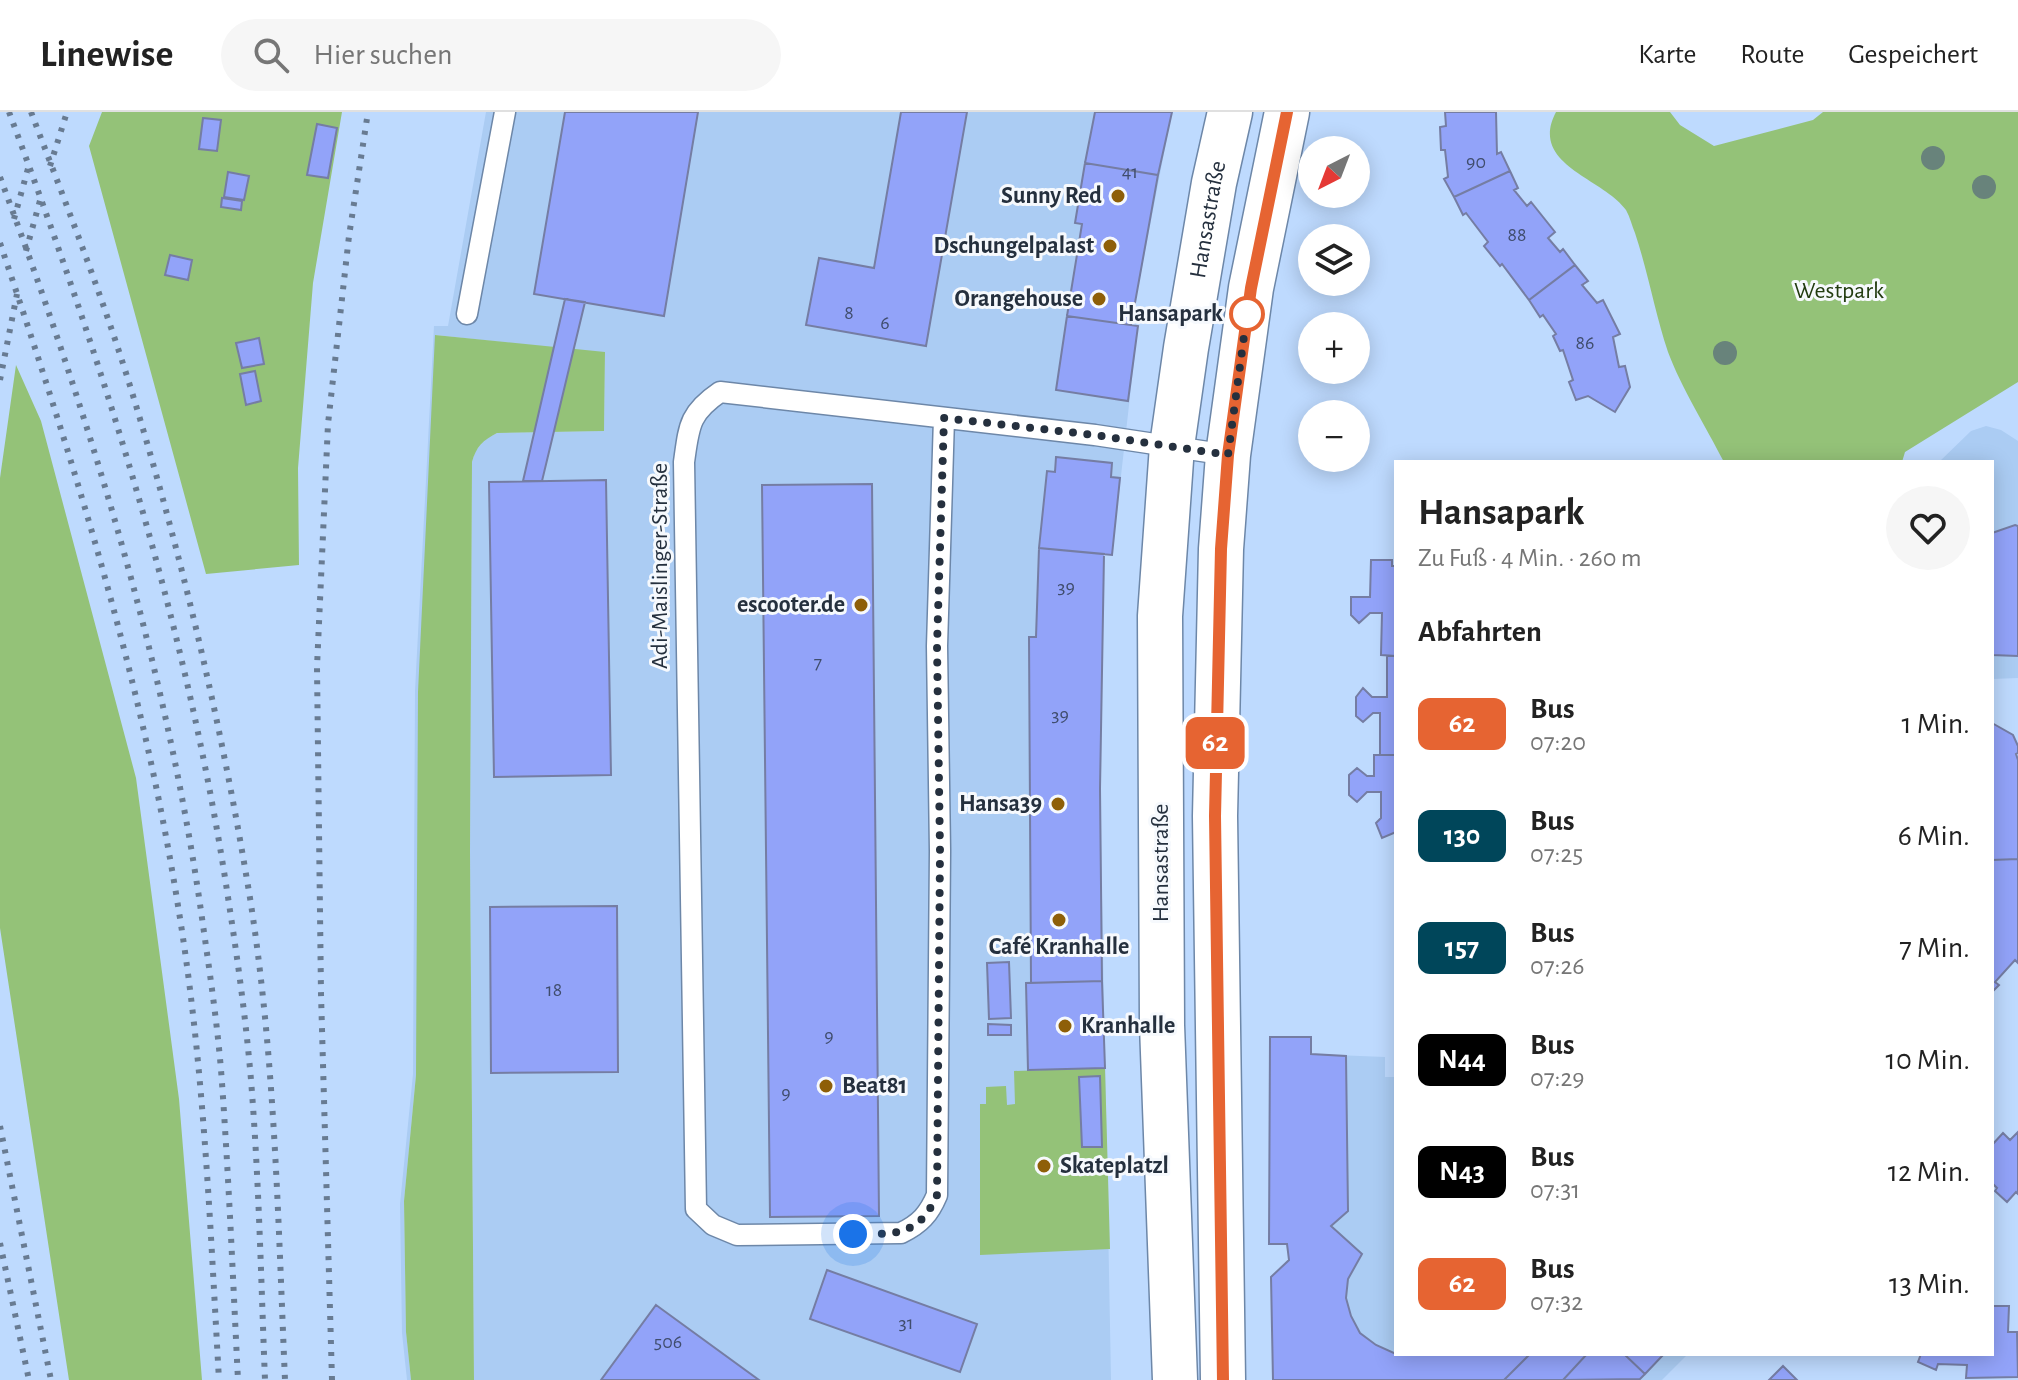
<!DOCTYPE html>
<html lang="de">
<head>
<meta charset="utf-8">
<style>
	body { margin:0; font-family:"Alegreya Sans",sans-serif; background:#f6f6f6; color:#222; height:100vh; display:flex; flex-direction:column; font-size:30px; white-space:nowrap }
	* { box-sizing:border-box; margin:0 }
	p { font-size:26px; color:#767676 }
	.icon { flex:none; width:44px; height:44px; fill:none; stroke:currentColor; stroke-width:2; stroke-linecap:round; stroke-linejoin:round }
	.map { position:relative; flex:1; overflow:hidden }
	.sheet { position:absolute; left:1394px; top:348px; width:600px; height:896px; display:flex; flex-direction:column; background:#fff; border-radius:0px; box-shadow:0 4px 20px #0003 }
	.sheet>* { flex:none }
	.badge { padding:0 16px; border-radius:12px; font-size:28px; line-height:52px }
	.needle { width:52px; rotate:222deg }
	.buttons { position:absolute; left:1298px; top:24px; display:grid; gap:16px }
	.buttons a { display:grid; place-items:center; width:72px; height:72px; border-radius:50%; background:#fff; box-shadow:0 4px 20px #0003; font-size:40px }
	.you { position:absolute; width:40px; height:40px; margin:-20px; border:6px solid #fff; border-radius:50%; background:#1a73e8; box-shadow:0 0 0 12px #1a73e833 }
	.map>.badge { position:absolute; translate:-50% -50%; box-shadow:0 0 0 4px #fff }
	h2 { padding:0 24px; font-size:30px; line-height:72px }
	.round { display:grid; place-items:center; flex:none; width:84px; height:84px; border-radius:42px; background:#f6f6f6 }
	.summary { display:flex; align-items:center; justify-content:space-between; height:136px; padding:0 24px }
	h1 { font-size:38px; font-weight:700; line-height:60px }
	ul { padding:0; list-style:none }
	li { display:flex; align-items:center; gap:24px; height:112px; padding:0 24px }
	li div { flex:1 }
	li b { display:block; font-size:30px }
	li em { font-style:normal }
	li .badge { min-width:88px; font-weight:700; text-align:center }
	header { display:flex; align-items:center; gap:48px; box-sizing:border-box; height:112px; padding:0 40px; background:#fff; border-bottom:2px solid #e0e0e0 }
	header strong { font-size:38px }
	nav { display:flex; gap:44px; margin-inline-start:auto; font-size:28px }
	.search { width:560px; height:72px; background:#f6f6f6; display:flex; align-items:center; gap:20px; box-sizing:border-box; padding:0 28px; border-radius:44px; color:#767676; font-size:30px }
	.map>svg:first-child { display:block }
</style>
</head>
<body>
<header>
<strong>Linewise</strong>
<div class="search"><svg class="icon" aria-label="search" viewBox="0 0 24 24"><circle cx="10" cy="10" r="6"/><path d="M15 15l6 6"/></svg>Hier suchen</div>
<nav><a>Karte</a><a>Route</a><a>Gespeichert</a></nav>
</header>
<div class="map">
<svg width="2018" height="1268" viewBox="0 0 2018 1268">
	<rect width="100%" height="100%" fill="#bedafe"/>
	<path fill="#abccf3" d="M 486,0 L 1172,0 L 1131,212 L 1138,214 L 1112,443 L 1104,443 L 1100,677 L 1111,1268 L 474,1268 L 470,740 L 472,350 L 475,340 L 485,327 L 497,321 L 604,319 L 605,241 L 436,223 L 416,963 L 404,1089 L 406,1220 L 411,1268 L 407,1268 L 402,1221 L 400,1092 L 413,962 L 415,579 L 434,214 L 448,214 Z
		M 1986,314 L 2001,318 L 2018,329 L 2018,566 L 1992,567 L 1992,350 L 1939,350 L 1971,319 Z
		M 1270,925 L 1311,925 L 1311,942 L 1385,945 L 1385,965 L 1396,965 L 1396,1242 L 1688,1242 L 1662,1268 L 1273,1268 L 1271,1165 L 1289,1147 L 1286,1132 L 1269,1132 Z"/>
	<path fill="#94c278" d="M 102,0 L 342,0 L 313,171 L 298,356 L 299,453 L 206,462 L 89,34 Z
		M 1556,0 L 1670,0 L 1680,13 L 1714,34 L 1813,8 L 1823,0 L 2018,0 L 2018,270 L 1905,340 L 1902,350 L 1724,350 C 1706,315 1681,275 1668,240 C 1655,201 1648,160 1635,121 C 1632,114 1630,105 1626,98 C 1604,66 1528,53 1556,0 Z
		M 435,223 L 605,240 L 604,319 L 497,321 C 483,328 476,335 472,350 L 470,740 L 474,1268 L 411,1268 L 406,1220 L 404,1089 L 416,963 L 418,580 Z
		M 16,253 L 41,309 L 136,666 L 179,987 L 202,1268 L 69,1268 L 0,816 L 0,366 Z
		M 1105,956 L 1110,1137 L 980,1143 L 980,992 L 986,992 L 986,975 L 1006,974 L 1007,993 L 1015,992 L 1014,959 Z"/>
	<path fill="#92a3f9" stroke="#757da3" stroke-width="2" d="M 565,0 L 698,0 L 664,204 L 534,182 Z
		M 901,0 L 967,0 L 926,234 L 806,213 L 819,146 L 874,156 Z
		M 1095,0 L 1172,0 L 1158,63 L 1085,51 Z
		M 1445,0 L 1496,0 L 1497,42 L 1501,40 L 1510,59 L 1454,85 L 1444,67 L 1448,65 L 1445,38 L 1441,38 L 1440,15 L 1446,14 Z
		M 203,6 L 221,8 L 217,39 L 199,37 Z
		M 317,12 L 337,16 L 328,66 L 307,63 Z
		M 1085,51 L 1158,63 L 1131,213 L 1067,204 L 1082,112 L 1075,111 Z
		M 1510,59 L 1518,76 L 1514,78 L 1527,94 L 1531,90 L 1555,120 L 1548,126 L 1560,140 L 1563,137 L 1575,153 L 1529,188 L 1502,152 L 1500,154 L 1484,134 L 1488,130 L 1466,101 L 1463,103 L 1454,85 Z
		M 228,60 L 249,64 L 244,88 L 224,85 Z
		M 222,86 L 242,89 L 241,98 L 221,95 Z
		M 170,143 L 192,148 L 188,168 L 165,163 Z
		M 1575,153 L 1588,169 L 1582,173 L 1597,191 L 1603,188 L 1620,222 L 1613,225 L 1619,255 L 1625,254 L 1630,275 L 1615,300 L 1588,284 L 1576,288 L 1569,270 L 1573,268 L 1563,238 L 1560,239 L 1553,224 L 1556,222 L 1543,203 L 1540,205 L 1529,188 Z
		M 565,187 L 585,190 L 542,369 L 523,369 Z
		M 1067,204 L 1138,214 L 1128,289 L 1056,278 Z
		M 259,226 L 264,252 L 242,256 L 236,231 Z
		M 255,259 L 261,289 L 246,293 L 240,262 Z
		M 1056,345 L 1112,351 L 1111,365 L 1120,366 L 1112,443 L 1039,436 L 1047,359 L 1055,360 Z
		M 606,368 L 611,663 L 494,665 L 489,370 Z
		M 872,372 L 879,1104 L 770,1105 L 762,373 Z
		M 2015,413 L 2018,414 L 2018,544 L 1992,543 L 1992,421 Z
		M 1039,436 L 1104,442 L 1100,677 L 1102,869 L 1031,871 L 1029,525 L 1036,525 Z
		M 1371,448 L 1392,448 L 1392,454 L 1396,454 L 1396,544 L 1381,543 L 1382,501 L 1370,501 L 1359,511 L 1351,503 L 1351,485 L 1370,485 Z
		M 1387,544 L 1396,544 L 1396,643 L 1380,643 L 1380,601 L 1373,601 L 1363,610 L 1356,604 L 1356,585 L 1363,576 L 1372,585 L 1387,585 Z
		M 1992,611 L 2013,623 L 2018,634 L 2018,641 L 2016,642 L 2018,648 L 2018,747 L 1992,748 Z
		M 1374,643 L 1396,643 L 1396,720 L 1382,726 L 1376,711 L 1381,706 L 1381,680 L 1367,680 L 1357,690 L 1349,683 L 1349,663 L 1357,656 L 1367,664 L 1374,664 Z
		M 2018,747 L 2018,851 L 2015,848 L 1995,870 L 1999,873 L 1992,880 L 1992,748 Z
		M 617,794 L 618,960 L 491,961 L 490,795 Z
		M 1009,850 L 1011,906 L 989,907 L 987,851 Z
		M 1102,869 L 1105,956 L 1028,958 L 1026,871 Z
		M 988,912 L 1011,913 L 1011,923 L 988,923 Z
		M 1270,925 L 1311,925 L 1311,942 L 1346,944 L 1348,1099 L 1331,1114 L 1362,1142 L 1348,1167 L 1346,1186 L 1351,1204 L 1360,1221 L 1376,1233 L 1396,1242 L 1530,1242 L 1504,1268 L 1273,1268 L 1271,1165 L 1289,1148 L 1287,1132 L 1269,1132 Z
		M 1100,964 L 1102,1035 L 1082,1035 L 1079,965 Z
		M 2018,1020 L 2018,1082 L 2016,1080 L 2007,1090 L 1995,1079 L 1997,1076 L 1992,1071 L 1992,1033 L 2003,1021 L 2010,1028 Z
		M 827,1158 L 977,1212 L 960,1260 L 810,1207 Z
		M 656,1193 L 759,1268 L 601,1268 Z
		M 1992,1194 L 2009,1194 L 2008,1220 L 2017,1220 L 2018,1265 L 1966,1266 L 1967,1253 L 1938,1252 L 1936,1258 L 1918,1250 L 1921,1242 L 1992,1242 Z
		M 1530,1242 L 1587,1242 L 1563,1268 L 1504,1268 Z
		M 1587,1242 L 1624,1242 L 1645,1262 L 1640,1267 L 1563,1268 Z
		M 1624,1242 L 1664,1242 L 1645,1262 Z
		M 1783,1254 L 1797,1268 L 1769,1268 Z"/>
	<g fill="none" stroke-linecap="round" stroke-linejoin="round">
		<defs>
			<path id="lane" d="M 467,202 L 505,0
				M 944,306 L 937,534 L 940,739 L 937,1083 C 929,1102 920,1112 901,1121 L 737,1123 L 713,1113 L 696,1097 L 684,350 C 689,314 689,301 720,280 L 1095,323 L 1228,343"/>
			<g id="secondary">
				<path id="s1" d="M 1175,1268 L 1162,913 L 1160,504 L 1172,334 L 1186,236 L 1214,71 L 1230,0"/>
				<path d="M 1223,1268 L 1215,704 L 1221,437 L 1228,343 L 1251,176 L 1287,0"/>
			</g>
		</defs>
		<use href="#lane" stroke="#6d87a8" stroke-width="23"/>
		<use href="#secondary" stroke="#6d87a8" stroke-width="47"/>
		<use href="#lane" stroke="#fff" stroke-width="20"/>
		<use href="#secondary" stroke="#fff" stroke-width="44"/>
		<path stroke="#687b92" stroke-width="6" stroke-dasharray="4 8" stroke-linecap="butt" d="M 9,0 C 105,257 189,520 229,792 C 238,850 246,909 251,968 C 259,1067 261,1168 265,1268
			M 31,0 C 66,92 102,183 131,277 C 182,444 222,614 250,786 C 275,945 278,1107 285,1268
			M 50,54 L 67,0
			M 0,65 C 88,301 165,548 201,799 C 209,856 218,914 222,971 C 229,1070 233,1169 238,1268
			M 14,107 L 29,53
			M 0,131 C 74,350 143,570 179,800 C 204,955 210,1111 219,1268
			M 26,139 L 41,85
			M 0,268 L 17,182
			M 0,1014 L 51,1268
			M 0,1131 L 29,1268
			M 332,1268 L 321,882 L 317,555 L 328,312 L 349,124 L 368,0"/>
	</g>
	<g fill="#68837b">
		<circle cx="1933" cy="46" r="12"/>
		<circle cx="1984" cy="75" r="12"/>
		<circle cx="1725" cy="241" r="12"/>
	</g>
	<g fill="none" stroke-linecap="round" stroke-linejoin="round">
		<defs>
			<path id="line" d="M 1223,1268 L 1215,704 L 1221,437 L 1228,343 L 1251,176 L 1287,0"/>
		</defs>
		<use href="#line" stroke="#fff" stroke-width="18"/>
		<use href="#line" stroke="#e66432" stroke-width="12"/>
		<path stroke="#25303e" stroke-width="8" stroke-dasharray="0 14.4" d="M 853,1122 C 894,1122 919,1125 937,1083 L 940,739 L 937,534 L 944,306 L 1095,323 L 1228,343 L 1247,202"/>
	</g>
	<g fill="#8e5f08" stroke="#f6f9fd" stroke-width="3">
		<circle cx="1118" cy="84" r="8"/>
		<circle cx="1110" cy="134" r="8"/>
		<circle cx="1099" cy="187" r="8"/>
		<circle cx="861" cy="493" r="8"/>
		<circle cx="1058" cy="692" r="8"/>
		<circle cx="1059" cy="808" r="8"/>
		<circle cx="1065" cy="914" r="8"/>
		<circle cx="826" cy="974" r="8"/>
		<circle cx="1044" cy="1054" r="8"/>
	</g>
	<circle fill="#fff" stroke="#e66432" stroke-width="4" cx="1247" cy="202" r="16"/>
	<g text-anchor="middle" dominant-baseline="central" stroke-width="6" stroke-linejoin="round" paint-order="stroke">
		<g font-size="20" fill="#404d6d">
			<text x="1476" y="50">90</text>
			<text x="1130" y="60">41</text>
			<text x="1517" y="123">88</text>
			<text x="849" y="201">8</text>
			<text x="885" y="211">6</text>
			<text x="1585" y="231">86</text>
			<text x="1066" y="475">39</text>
			<text x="818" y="551">7</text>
			<text x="1060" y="603">39</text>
			<text x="554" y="878">18</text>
			<text x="829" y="924">9</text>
			<text x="786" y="981">9</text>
			<text x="906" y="1211">31</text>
			<text x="668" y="1230">506</text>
		</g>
		<g font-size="24" font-weight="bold" fill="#25303e" stroke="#f6f9fd" text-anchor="end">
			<text x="1102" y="84">Sunny Red</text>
			<text x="1094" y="134">Dschungelpalast</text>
			<text x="1083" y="187">Orangehouse</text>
			<text x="845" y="493">escooter.de</text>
			<text x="1042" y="692">Hansa39</text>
			<text x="1059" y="835" text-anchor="middle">Café Kranhalle</text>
			<text x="1081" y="914" text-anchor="start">Kranhalle</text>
			<text x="842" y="974" text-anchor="start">Beat81</text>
			<text x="1060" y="1054" text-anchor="start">Skateplatzl</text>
		</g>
		<g font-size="24" fill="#25303e" stroke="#f6f9fd">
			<text stroke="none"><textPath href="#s1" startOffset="1164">Hansastraße</textPath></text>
			<text transform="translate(660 454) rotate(-90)">Adi-Maislinger-Straße</text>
			<text transform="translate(1161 751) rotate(-90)">Hansastraße</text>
		</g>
		<g font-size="24" fill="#223c10" stroke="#f6f9fd">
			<text x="1839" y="179">Westpark</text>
		</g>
		<g font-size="24" font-weight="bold" fill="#25303e" stroke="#f6f9fd" text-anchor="end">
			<text x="1223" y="202">Hansapark</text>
		</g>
	</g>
</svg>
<div class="buttons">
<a><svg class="needle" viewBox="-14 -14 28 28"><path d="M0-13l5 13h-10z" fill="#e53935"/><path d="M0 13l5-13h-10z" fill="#767676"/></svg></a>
<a><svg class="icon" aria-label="layers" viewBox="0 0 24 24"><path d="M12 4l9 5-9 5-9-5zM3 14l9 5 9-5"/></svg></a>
<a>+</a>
<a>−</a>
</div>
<div class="you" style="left:853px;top:1122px"></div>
<b class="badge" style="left:1215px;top:631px;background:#e66432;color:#fff">62</b>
<section class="sheet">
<div class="summary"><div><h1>Hansapark</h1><p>Zu Fuß · 4 Min. · 260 m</p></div><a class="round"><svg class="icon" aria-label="heart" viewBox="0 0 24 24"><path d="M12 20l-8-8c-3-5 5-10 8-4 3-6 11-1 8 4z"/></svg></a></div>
<h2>Abfahrten</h2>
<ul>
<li><span class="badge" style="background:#e66432;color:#fff">62</span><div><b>Bus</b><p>07:20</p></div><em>1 Min.</em></li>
<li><span class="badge" style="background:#00465a;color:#fff">130</span><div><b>Bus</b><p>07:25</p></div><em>6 Min.</em></li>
<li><span class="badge" style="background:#00465a;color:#fff">157</span><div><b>Bus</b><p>07:26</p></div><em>7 Min.</em></li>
<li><span class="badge" style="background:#000;color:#fff">N44</span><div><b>Bus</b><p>07:29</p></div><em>10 Min.</em></li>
<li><span class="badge" style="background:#000;color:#fff">N43</span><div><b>Bus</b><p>07:31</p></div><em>12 Min.</em></li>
<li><span class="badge" style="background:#e66432;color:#fff">62</span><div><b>Bus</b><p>07:32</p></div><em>13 Min.</em></li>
</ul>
</section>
</div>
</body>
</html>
